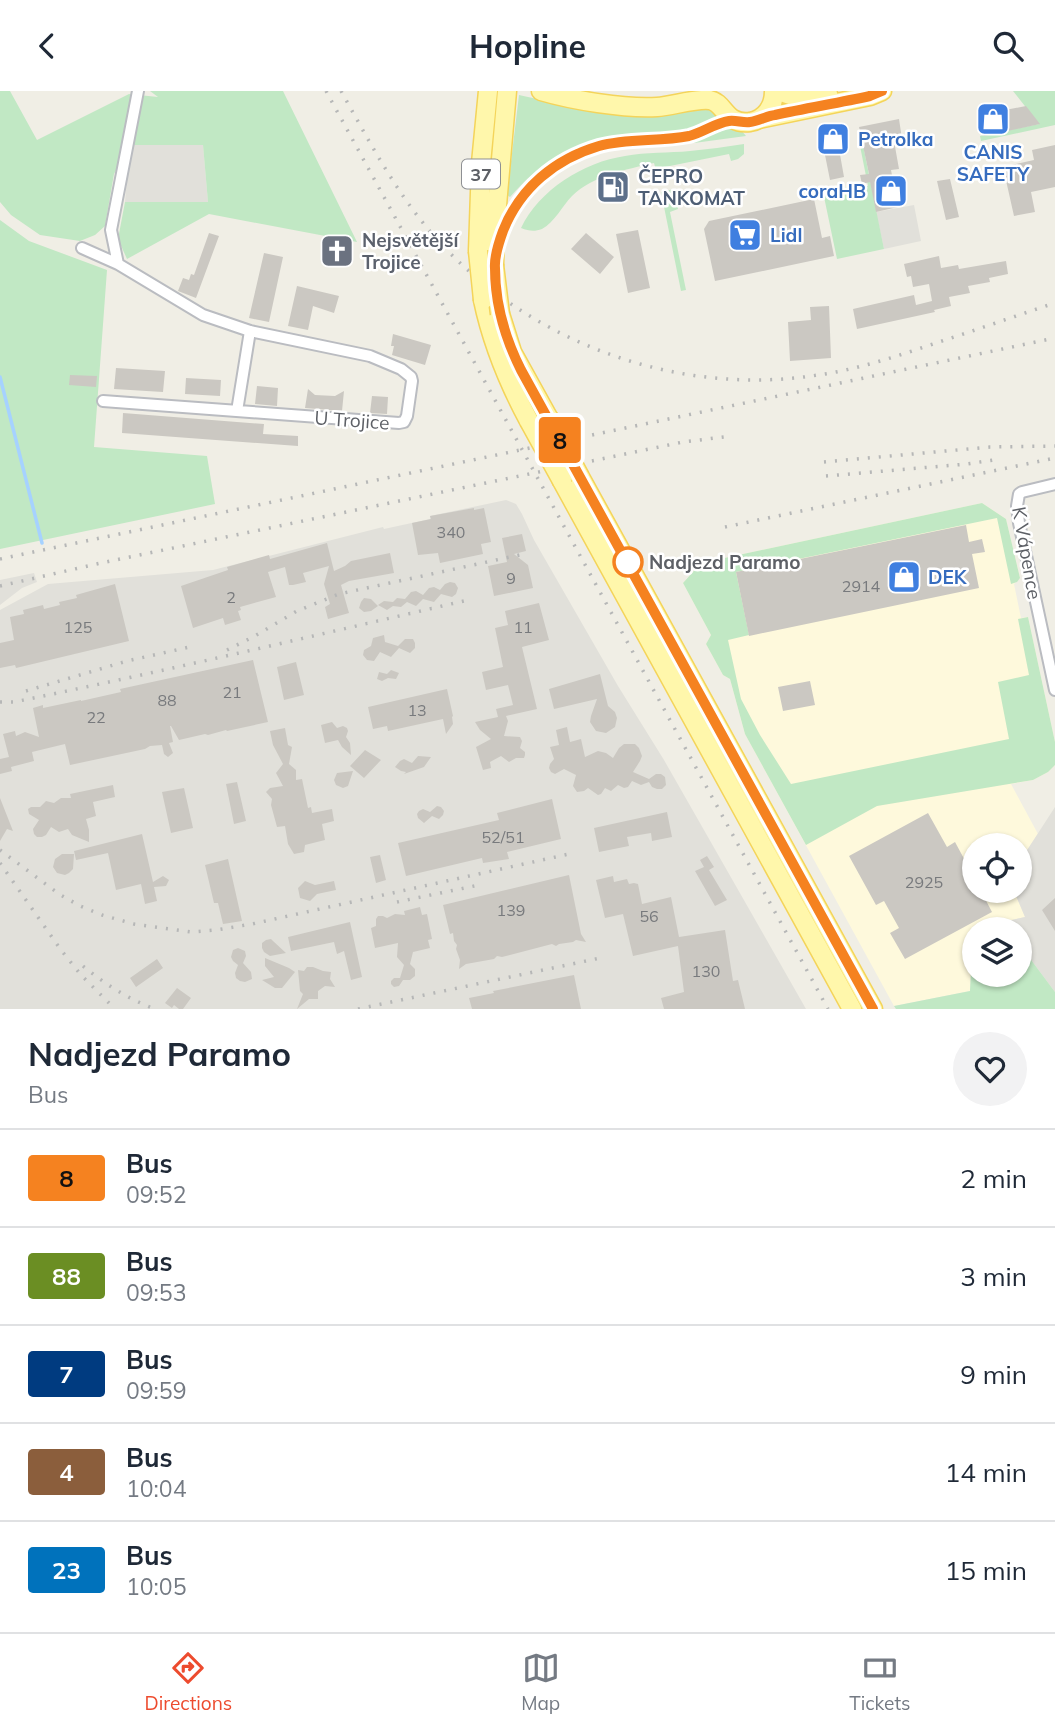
<!DOCTYPE html>
<html lang="en">
<head>
<meta charset="utf-8">
<style>
	body { margin:0; font-family:Mulish,sans-serif; background:#f2f2f3; color:#1f2937; height:100vh; display:flex; flex-direction:column; font-size:26px; white-space:nowrap }
	* { box-sizing:border-box; margin:0 }
	p { font-size:23px; color:#747a83 }
	.icon { flex:none; width:38px; height:38px; fill:none; stroke:currentColor; stroke-width:2; stroke-linecap:round; stroke-linejoin:round }
	.map { position:relative; height:918px; overflow:hidden }
	.details { display:flex; flex-direction:column; background:#fff; flex:1 }
	.details>* { flex:none }
	.badge { padding:0 14px; border-radius:5px; font-size:24px; line-height:46px }
	.buttons { position:absolute; left:962px; top:742px; display:grid; gap:14px }
	.buttons a { display:grid; place-items:center; width:70px; height:70px; border-radius:50%; background:#fff; box-shadow:0 2px 5px #0004; font-size:35px }
	.map>.badge { position:absolute; translate:-50% -50%; box-shadow:0 0 0 4px #fff }
	.round { display:grid; place-items:center; flex:none; width:74px; height:74px; border-radius:37px; background:#f2f2f3 }
	.overview { display:flex; align-items:center; justify-content:space-between; height:119px; padding:0 28px }
	h1 { font-size:33px; font-weight:700; line-height:52px }
	ul { padding:0; list-style:none }
	li { display:flex; align-items:center; gap:21px; height:98px; padding:0 28px; border-top:2px solid #e0e1e3 }
	li div { flex:1 }
	li b { display:block; font-size:26px }
	li em { font-style:normal }
	li .badge { min-width:77px; font-weight:700; text-align:center }
	header { display:flex; justify-content:space-between; align-items:center; height:91px; padding:0 28px; background:#fff; font-size:32px; font-weight:700 }
	.dock { display:flex; justify-content:space-around; align-items:center; height:98px; border-top:2px solid #e0e1e3; background:#fff; font-size:19px; color:#747a83 }
	.dock a { display:grid; justify-items:center; gap:4px }
	.dock .on { color:#ed4b2e }
	.map>svg:first-child { display:block }
</style>
</head>
<body>
<header><svg class="icon" aria-label="back" viewBox="0 0 24 24"><path d="M15 5l-7 7 7 7"/></svg>Hopline<svg class="icon" aria-label="search" viewBox="0 0 24 24"><circle cx="10" cy="10" r="6"/><path d="M15 15l6 6"/></svg></header>
<div class="map">
<svg width="1055" height="918" viewBox="0 0 1055 918">
	<rect width="100%" height="100%" fill="#f0eee5"/>
	<path fill="#fef9dc" d="M 982,412 L 1006,428 L 1020,487 L 1014,493 L 1021,527 L 1028,526 L 1055,651 L 1055,674 L 1048,681 L 1033,689 L 1011,693 L 1038,743 L 1020,770 L 1020,754 L 975,754 L 975,800 L 1014,800 L 1025,826 L 974,838 L 970,900 L 894,915 L 745,643 L 730,588 L 723,584 L 706,553 L 711,544 L 683,492 L 701,472 Z"/>
	<path fill="#e1e0da" d="M 130,54 L 203,54 L 208,111 L 125,111 Z
		M 914,114 L 921,150 L 884,158 L 876,121 Z
		M 506,409 L 516,413 L 522,423 L 534,449 L 618,595 L 664,669 L 806,918 L 0,918 L 0,519 L 48,493 L 213,479 L 383,436 L 384,438 L 430,428 L 430,425 Z
		M 34,482 L 37,491 L 22,497 L 0,514 L 0,489 Z
		M 1055,716 L 1055,901 L 1020,854 L 1020,838 L 1008,838 L 1003,831 L 1025,826 L 1014,800 L 1020,800 L 1020,770 Z"/>
	<path fill="#c1e8c4" d="M 0,0 L 10,0 L 37,49 L 129,3 L 158,6 L 150,0 L 283,0 L 357,151 L 209,123 L 127,168 L 118,148 L 125,111 L 208,111 L 203,54 L 130,54 L 114,83 L 105,135 L 95,144 L 80,150 L 40,144 L 11,124 L 0,111 Z
		M 1013,0 L 1055,0 L 1055,34 L 981,50 L 980,45 L 1039,33 Z
		M 519,4 L 578,17 L 707,14 L 721,27 C 693,43 674,42 643,44 C 584,49 550,61 510,106 L 507,104 Z
		M 730,35 C 737,37 742,39 746,45 L 694,52 L 693,51 L 694,48 C 706,44 718,37 730,35 Z
		M 862,49 L 884,158 L 837,168 L 823,101 L 865,92 L 866,95 L 868,95 L 859,50 Z
		M 744,53 L 744,63 L 738,68 L 731,70 L 729,63 L 665,76 L 667,86 L 658,87 L 654,72 C 625,79 594,84 572,105 C 562,115 555,131 542,138 C 534,141 529,140 521,137 C 539,99 584,71 625,65 C 646,61 669,62 690,60 C 708,58 726,56 744,53 Z
		M 674,98 L 678,118 L 670,121 L 686,199 L 681,200 L 661,101 Z
		M 0,129 L 29,150 L 107,179 L 94,356 L 207,365 L 215,413 L 0,458 Z
		M 982,412 L 1006,428 L 1020,487 L 1017,491 L 1011,493 L 997,427 L 736,481 L 749,544 L 728,549 L 741,608 L 760,644 L 791,693 L 1009,648 L 998,591 L 1029,584 L 1018,528 L 1028,526 L 1055,651 L 1055,674 L 1048,681 L 1033,689 L 877,715 L 806,754 L 745,643 L 730,588 L 723,584 L 706,553 L 711,544 L 683,492 L 701,472 Z
		M 1003,831 L 1008,838 L 975,838 L 975,884 L 1020,884 L 1020,854 L 1055,901 L 1055,918 L 896,918 L 894,915 L 970,900 L 973,838 Z"/>
	<g fill="none" stroke-linecap="round" stroke-linejoin="round">
		<path stroke="#a6d2ff" stroke-width="3.5" d="M 0,286 L 42,452"/>
	</g>
	<path fill="#cbc8c2" d="M 1026,15 L 1040,33 L 984,45 L 979,24 Z
		M 899,28 L 902,48 L 894,50 L 899,78 L 891,79 L 898,116 L 876,121 L 870,91 L 862,93 L 860,84 L 869,83 L 859,36 Z
		M 836,41 L 844,86 L 830,89 L 821,44 Z
		M 1055,54 L 1055,96 L 1031,101 L 1035,121 L 1014,125 L 1003,76 L 1034,69 L 1032,59 Z
		M 950,88 L 959,126 L 946,129 L 937,90 Z
		M 814,108 L 822,147 L 830,145 L 834,165 L 715,190 L 704,138 L 709,130 Z
		M 638,139 L 650,197 L 628,202 L 616,143 Z
		M 209,142 L 219,145 L 196,207 L 178,200 L 183,187 L 189,189 L 191,183 L 194,184 Z
		M 586,142 L 614,166 L 600,183 L 571,158 Z
		M 264,162 L 283,166 L 269,231 L 249,227 Z
		M 939,165 L 941,177 L 958,174 L 959,178 L 1006,170 L 1008,183 L 989,187 L 990,191 L 968,195 L 970,202 L 949,206 L 951,215 L 934,219 L 935,221 L 857,238 L 853,218 L 914,204 L 916,214 L 932,210 L 929,193 L 913,196 L 911,185 L 907,186 L 904,173 Z
		M 297,195 L 339,205 L 334,222 L 313,215 L 308,239 L 288,235 Z
		M 829,215 L 831,267 L 790,270 L 788,231 L 811,229 L 810,216 Z
		M 393,243 L 431,254 L 425,274 L 392,264 L 394,255 L 391,255 Z
		M 116,277 L 165,280 L 163,301 L 114,298 Z
		M 70,284 L 97,285 L 96,296 L 69,294 Z
		M 186,287 L 221,289 L 220,305 L 185,303 Z
		M 257,295 L 278,297 L 277,315 L 255,313 Z
		M 308,298 L 315,304 L 335,305 L 344,300 L 342,320 L 305,317 Z
		M 372,305 L 388,306 L 387,323 L 370,322 Z
		M 123,322 L 264,333 L 263,343 L 298,345 L 298,355 L 122,342 Z
		M 474,417 L 474,419 L 484,417 L 491,451 L 481,453 L 483,463 L 440,472 L 438,462 L 418,464 L 412,432 L 431,428 L 430,425 Z
		M 966,434 L 969,451 L 982,448 L 985,461 L 972,463 L 979,497 L 749,545 L 736,481 Z
		M 522,443 L 526,460 L 514,463 L 528,474 L 533,497 L 494,505 L 488,475 L 507,471 L 502,447 Z
		M 327,452 L 334,480 L 345,475 L 351,470 L 390,462 L 394,482 L 349,490 L 341,494 L 349,522 L 328,528 L 325,516 L 330,513 L 324,493 L 329,475 L 303,482 L 306,491 L 293,494 L 289,494 L 285,476 L 268,481 L 276,506 L 240,516 L 241,519 L 238,520 L 241,529 L 225,534 L 223,527 L 193,537 L 181,495 L 228,479 L 227,476 L 269,464 L 270,468 Z
		M 450,491 L 455,492 L 458,497 L 456,503 L 452,506 L 441,503 L 434,511 L 423,508 L 416,515 L 407,511 L 401,516 L 393,515 L 387,519 L 378,514 L 384,510 L 393,511 L 397,507 L 405,508 L 411,501 L 416,500 L 423,504 L 429,497 L 434,496 L 440,499 L 445,493 Z
		M 115,493 L 129,550 L 16,577 L 15,574 L 0,577 L 0,552 L 14,549 L 10,526 L 24,523 L 23,519 L 43,514 L 44,518 L 60,514 L 59,511 L 77,507 L 76,504 Z
		M 364,507 L 371,508 L 378,515 L 371,520 L 364,521 L 359,517 L 361,511 Z
		M 539,512 L 549,549 L 522,556 L 537,618 L 506,625 L 508,630 L 504,645 L 520,646 L 522,650 L 520,657 L 525,661 L 525,664 L 524,667 L 516,667 L 509,671 L 501,665 L 490,671 L 491,677 L 483,679 L 476,656 L 491,648 L 480,639 L 475,631 L 498,626 L 496,618 L 513,614 L 508,594 L 486,599 L 482,581 L 503,576 L 495,537 L 508,534 L 505,520 Z
		M 384,544 L 385,551 L 398,555 L 405,548 L 413,548 L 415,552 L 415,557 L 410,562 L 399,557 L 391,566 L 380,561 L 374,570 L 367,569 L 363,564 L 364,559 L 371,555 L 373,547 Z
		M 253,569 L 268,631 L 227,640 L 226,639 L 208,644 L 205,643 L 179,649 L 171,635 L 170,635 L 173,651 L 169,652 L 173,662 L 168,666 L 164,663 L 162,654 L 150,655 L 145,658 L 70,674 L 65,653 L 32,661 L 34,670 L 11,676 L 12,680 L 0,683 L 0,668 L 9,666 L 3,643 L 15,640 L 16,645 L 25,641 L 39,646 L 33,617 L 43,614 L 43,617 L 81,609 L 81,610 L 121,601 L 120,598 Z
		M 296,571 L 304,604 L 284,609 L 277,576 Z
		M 391,579 L 399,582 L 396,588 L 388,587 L 382,590 L 377,588 L 379,581 L 387,583 Z
		M 600,583 L 608,615 L 615,621 L 617,627 L 615,636 L 606,642 L 596,640 L 590,631 L 591,625 L 597,608 L 554,618 L 549,598 Z
		M 810,590 L 815,614 L 783,620 L 778,596 Z
		M 447,598 L 453,625 L 452,626 L 453,633 L 446,643 L 443,628 L 388,640 L 387,635 L 373,638 L 368,616 Z
		M 332,631 L 337,637 L 343,635 L 347,637 L 348,640 L 346,646 L 350,652 L 351,664 L 342,656 L 338,649 L 325,652 L 321,634 Z
		M 567,636 L 570,651 L 581,648 L 585,666 L 598,660 L 606,662 L 613,667 L 619,657 L 624,653 L 635,653 L 639,657 L 642,665 L 640,670 L 633,681 L 649,688 L 656,683 L 661,683 L 665,686 L 666,694 L 662,698 L 657,698 L 652,696 L 649,691 L 641,694 L 632,690 L 628,696 L 624,697 L 618,694 L 611,700 L 605,697 L 601,703 L 598,704 L 588,697 L 584,700 L 577,701 L 573,695 L 576,684 L 564,678 L 555,683 L 551,681 L 549,677 L 550,673 L 554,668 L 550,656 L 559,654 L 556,639 Z
		M 285,637 L 288,654 L 292,656 L 289,673 L 296,679 L 296,689 L 302,688 L 308,717 L 311,716 L 312,722 L 332,718 L 334,730 L 322,733 L 325,749 L 305,754 L 304,761 L 294,763 L 288,753 L 285,735 L 277,736 L 271,714 L 272,708 L 266,701 L 270,697 L 283,695 L 276,682 L 283,673 L 273,654 L 270,640 Z
		M 365,659 L 381,669 L 364,687 L 350,675 Z
		M 418,665 L 431,666 L 424,676 L 404,683 L 406,681 L 401,680 L 395,676 L 400,670 L 404,668 L 412,672 Z
		M 353,680 L 348,695 L 343,697 L 336,694 L 334,689 L 337,682 Z
		M 237,691 L 246,730 L 234,733 L 226,693 Z
		M 113,694 L 115,706 L 93,711 L 96,725 L 86,728 L 89,739 L 89,751 L 72,744 L 68,738 L 59,741 L 51,736 L 46,744 L 42,746 L 37,746 L 34,743 L 33,738 L 39,729 L 29,723 L 28,718 L 31,716 L 40,716 L 46,710 L 54,712 L 61,707 L 71,707 L 70,703 Z
		M 184,697 L 193,737 L 171,742 L 162,701 Z
		M 0,707 L 13,740 L 7,738 L 0,750 Z
		M 552,708 L 561,748 L 507,761 L 509,768 L 483,772 L 482,767 L 406,785 L 398,752 L 499,729 L 497,722 Z
		M 437,715 L 441,716 L 444,720 L 443,724 L 439,728 L 432,725 L 424,732 L 418,727 L 417,723 L 419,720 L 423,718 L 430,721 Z
		M 667,721 L 672,746 L 652,750 L 651,742 L 627,746 L 629,755 L 599,761 L 594,737 Z
		M 928,722 L 947,756 L 955,751 L 975,788 L 975,800 L 981,800 L 992,821 L 905,868 L 890,842 L 899,837 L 884,810 L 876,814 L 849,765 Z
		M 142,743 L 153,791 L 163,785 L 169,789 L 166,795 L 154,796 L 157,810 L 145,813 L 141,793 L 116,799 L 108,762 L 76,769 L 74,760 Z
		M 62,763 L 74,763 L 73,778 L 69,782 L 65,784 L 57,782 L 53,776 L 55,768 Z
		M 380,764 L 386,789 L 376,792 L 370,766 Z
		M 707,765 L 714,776 L 709,779 L 727,809 L 715,815 L 695,780 L 704,776 L 700,769 Z
		M 228,768 L 242,830 L 223,833 L 218,812 L 214,812 L 205,774 Z
		M 569,784 L 581,843 L 586,851 L 576,849 L 573,851 L 559,853 L 556,855 L 552,853 L 502,866 L 497,865 L 494,868 L 466,873 L 459,878 L 460,869 L 456,858 L 457,854 L 454,850 L 453,842 L 450,843 L 443,814 Z
		M 613,785 L 614,791 L 627,788 L 629,793 L 634,792 L 638,793 L 642,813 L 671,806 L 679,846 L 725,839 L 733,890 L 738,889 L 745,918 L 664,918 L 661,907 L 684,901 L 678,855 L 633,865 L 623,823 L 605,827 L 596,789 Z
		M 305,790 L 315,794 L 334,790 L 336,799 L 317,803 L 310,810 L 300,807 L 298,797 Z
		M 1055,807 L 1055,840 L 1042,819 Z
		M 420,816 L 422,824 L 427,823 L 432,848 L 428,849 L 430,857 L 413,861 L 410,873 L 415,878 L 415,885 L 410,889 L 403,889 L 399,895 L 394,896 L 391,893 L 391,890 L 394,887 L 400,887 L 404,874 L 397,866 L 398,852 L 375,857 L 371,837 L 376,835 L 376,828 L 378,825 L 383,825 L 387,827 L 395,823 L 405,824 L 404,820 Z
		M 350,831 L 362,886 L 351,889 L 344,860 L 337,863 L 334,851 L 291,860 L 288,846 Z
		M 271,848 L 273,850 L 286,862 L 270,865 L 264,861 L 262,857 L 262,852 L 266,849 Z
		M 238,857 L 245,860 L 246,865 L 243,872 L 251,881 L 252,888 L 245,891 L 240,890 L 236,887 L 235,882 L 238,874 L 233,870 L 231,866 L 233,859 Z
		M 265,867 L 289,877 L 295,881 L 282,897 L 275,897 L 262,889 L 274,886 L 265,875 Z
		M 157,868 L 163,877 L 136,896 L 130,887 Z
		M 307,876 L 313,876 L 323,880 L 331,881 L 330,888 L 335,896 L 325,895 L 318,900 L 318,908 L 309,908 L 297,918 L 303,903 L 300,900 L 298,879 L 304,880 Z
		M 574,884 L 581,918 L 472,918 L 469,907 L 494,902 L 493,900 Z
		M 177,897 L 191,907 L 183,918 L 179,918 L 174,914 L 172,917 L 165,912 Z"/>
	<g fill="none" stroke-linecap="round" stroke-linejoin="round">
		<defs>
			<path id="street" d="M 82,157 L 118,173 L 203,224 L 250,240 L 370,265 L 401,278 L 411,286 L 412,290 L 407,325 L 404,331 L 399,332 L 103,310
				M 118,173 L 111,139 L 138,0
				M 237,320 L 250,240
				M 1055,393 L 1022,401 L 1019,403 L 1017,415 L 1019,432 L 1055,599"/>
			<path id="primary" d="M 541,0 C 572,9 624,18 657,16 C 672,15 697,7 710,9 C 725,12 725,34 750,31 C 766,28 774,15 774,0
				M 781,0 C 795,9 812,6 828,3
				M 759,28 L 870,5 L 882,0
				M 478,160 L 481,72 L 488,0
				M 494,174 L 495,137 L 507,0
				M 483,209 C 492,252 508,291 529,330
				M 500,223 L 512,261 L 548,326
				M 580,386 L 873,918
				M 562,390 L 852,918"/>
		</defs>
		<use href="#street" stroke="#babcc1" stroke-width="14"/>
		<use href="#primary" stroke="#f4d45a" stroke-width="21"/>
		<use href="#street" stroke="#fff" stroke-width="10"/>
		<use href="#primary" stroke="#fff7ab" stroke-width="18"/>
		<path stroke="#b6b7b7" stroke-width="3.5" stroke-dasharray="2 9" stroke-linecap="butt" d="M 326,0 L 828,918
			M 341,0 C 368,48 393,96 428,138 C 521,249 675,307 818,284 C 861,278 903,263 945,249 C 982,237 1018,224 1055,212
			M 824,371 L 990,356 L 1055,355
			M 826,385 L 967,373 L 1000,368
			M 725,436 L 1055,367
			M 0,468 L 1055,247
			M 0,495 L 101,472 L 683,351 L 731,345
			M 227,559 L 253,546 L 297,520 L 339,503 L 524,463
			M 26,600 L 127,570 L 194,555
			M 0,611 L 14,611 C 166,580 317,544 468,509
			M 0,759 L 59,803 L 80,815 L 102,824 L 134,833 L 192,841 L 216,839 L 252,833 L 569,763
			M 0,772 L 61,859 L 81,884 L 115,918
			M 397,811 L 479,794
			M 83,875 C 105,893 128,908 155,918
			M 358,918 L 605,866"/>
		<defs>
			<path id="primary-bridge" d="M 478,160 L 483,209
				M 494,174 L 500,223
				M 548,326 L 580,386
				M 529,330 L 562,390"/>
		</defs>
		<use href="#primary-bridge" stroke="#f4d45a" stroke-width="21" stroke-linecap="butt"/>
		<use href="#primary-bridge" stroke="#fff7ab" stroke-width="18"/>
	</g>
	<g fill="none" stroke-linecap="round" stroke-linejoin="round">
		<defs>
			<path id="line" d="M 873,918 L 521,279 C 505,247 495,212 495,177 C 494,165 499,151 503,140 C 520,97 555,68 599,55 C 628,47 659,51 689,45 C 702,42 715,32 729,30 C 736,29 743,32 750,31 C 758,30 767,25 775,24 C 807,17 838,12 870,5 L 882,0"/>
		</defs>
		<use href="#line" stroke="#fff" stroke-width="16"/>
		<use href="#line" stroke="#f58220" stroke-width="10"/>
	</g>
	<defs>
		<symbol id="shop-square" viewBox="-11 -11 22 22"><rect x="-9" y="-9" width="18" height="18" rx="4" fill="#3f7fe0" stroke="#fff"/><path d="M-5-2.5h2.3a2.7 3.5 0 0 1 5.4 0H5L5.5 6h-11ZM-1.5-2.5h3a1.5 2.3 0 0 0-3 0Z" fill="#fff"/></symbol>
		<symbol id="fuel-square" viewBox="-11 -11 22 22"><rect x="-9" y="-9" width="18" height="18" rx="4" fill="#5c6f8a" stroke="#fff"/><path d="M-5.5-6h7V0h2V4h1.3V-2.5L3-4.5l.8-.8L6-3V5H2.5V1h-1V6h-7ZM-4.2-4.7v3.2H.2V-4.7Z" fill="#fff"/></symbol>
		<symbol id="supermarket-square" viewBox="-11 -11 22 22"><rect x="-9" y="-9" width="18" height="18" rx="4" fill="#3f7fe0" stroke="#fff"/><path d="M-6-5.5h2.5l.6 2H6L4.5 2H-2.5L-4.4-4H-6ZM-1.5 3.2a1.3 1.3 0 1 0 .1 0ZM3 3.2a1.3 1.3 0 1 0 .1 0Z" fill="#fff"/></symbol>
		<symbol id="church-square" viewBox="-11 -11 22 22"><rect x="-9" y="-9" width="18" height="18" rx="4" fill="#6b7280" stroke="#fff"/><path d="M-1.2-6h2.4v3.5h3.3v2.4h-3.3V6h-2.4V-.1h-3.3v-2.4h3.3Z" fill="#fff"/></symbol>
	</defs>
	<g fill-rule="evenodd">
		<use href="#shop-square" x="974" y="9" width="38" height="38"/>
		<use href="#shop-square" x="814" y="29" width="38" height="38"/>
		<use href="#fuel-square" x="594" y="77" width="38" height="38"/>
		<use href="#shop-square" x="872" y="81" width="38" height="38"/>
		<use href="#supermarket-square" x="726" y="125" width="38" height="38"/>
		<use href="#church-square" x="318" y="141" width="38" height="38"/>
		<use href="#shop-square" x="885" y="467" width="38" height="38"/>
	</g>
	<circle fill="#fff" stroke="#f58220" stroke-width="3.5" cx="628" cy="471" r="14"/>
	<g text-anchor="middle" dominant-baseline="central" stroke-width="5" stroke-linejoin="round" paint-order="stroke">
		<g font-size="16" fill="#787a7d">
			<text x="451" y="441">340</text>
			<text x="511" y="487">9</text>
			<text x="861" y="495">2914</text>
			<text x="231" y="506">2</text>
			<text x="78" y="536">125</text>
			<text x="523" y="536">11</text>
			<text x="232" y="601">21</text>
			<text x="167" y="609">88</text>
			<text x="417" y="619">13</text>
			<text x="96" y="626">22</text>
			<text x="503" y="746">52/51</text>
			<text x="924" y="791">2925</text>
			<text x="511" y="819">139</text>
			<text x="649" y="825">56</text>
			<text x="706" y="880">130</text>
		</g>
		<rect fill="#fff" stroke="#8e9094" stroke-width="2" x="462" y="68.5" width="38" height="29" rx="5"/>
		<g font-size="18" font-weight="bold" fill="#5d6066">
			<text x="481" y="83">37</text>
		</g>
		<g font-size="19" font-weight="bold" fill="#366cbe" stroke="#fff" text-anchor="start">
			<text x="858" y="48">Petrolka</text>
			<text x="993" y="61" text-anchor="middle">CANIS<tspan x="993" dy="22">SAFETY</tspan></text>
			<text x="866" y="100" text-anchor="end">coraHB</text>
			<text x="770" y="144">Lidl</text>
			<text x="928" y="486">DEK</text>
		</g>
		<g font-size="19" font-weight="bold" fill="#4e5e75" stroke="#fff" text-anchor="start">
			<text x="638" y="85">ČEPRO<tspan x="638" dy="22">TANKOMAT</tspan></text>
		</g>
		<g font-size="19" font-weight="bold" fill="#5b616d" stroke="#fff" text-anchor="start">
			<text x="362" y="149">Nejsvětější<tspan x="362" dy="22">Trojice</tspan></text>
		</g>
		<g font-size="19" fill="#5d6066" stroke="#fff">
			<text transform="translate(352 329) rotate(4)">U Trojice</text>
			<text transform="translate(1027 462) rotate(80)">K Vápence</text>
		</g>
		<g font-size="19" font-weight="bold" fill="#5d6066" stroke="#fff" text-anchor="start">
			<text x="649" y="471">Nadjezd Paramo</text>
		</g>
	</g>
</svg>
<div class="buttons">
<a><svg class="icon" aria-label="locate" viewBox="0 0 24 24"><circle cx="12" cy="12" r="6"/><path d="M12 2v4M12 18v4M2 12h4M18 12h4"/></svg></a>
<a><svg class="icon" aria-label="layers" viewBox="0 0 24 24"><path d="M12 4l9 5-9 5-9-5zM3 14l9 5 9-5"/></svg></a>
</div>
<b class="badge" style="left:560px;top:349px;background:#f58220;color:#111">8</b>
</div>
<section class="details">
<div class="overview"><div><h1>Nadjezd Paramo</h1><p>Bus</p></div><a class="round"><svg class="icon" aria-label="heart" viewBox="0 0 24 24"><path d="M12 20l-8-8c-3-5 5-10 8-4 3-6 11-1 8 4z"/></svg></a></div>
<ul>
<li><span class="badge" style="background:#f58220;color:#111">8</span><div><b>Bus</b><p>09:52</p></div><em>2 min</em></li>
<li><span class="badge" style="background:#6b8e23;color:#fff">88</span><div><b>Bus</b><p>09:53</p></div><em>3 min</em></li>
<li><span class="badge" style="background:#003b80;color:#fff">7</span><div><b>Bus</b><p>09:59</p></div><em>9 min</em></li>
<li><span class="badge" style="background:#8b5e3c;color:#fff">4</span><div><b>Bus</b><p>10:04</p></div><em>14 min</em></li>
<li><span class="badge" style="background:#0072bc;color:#fff">23</span><div><b>Bus</b><p>10:05</p></div><em>15 min</em></li>
</ul>
</section>
<nav class="dock">
<a class="on"><svg class="icon" aria-label="directions" viewBox="0 0 24 24"><path d="M12 3l9 9-9 9-9-9zM9 14v-3h6M13 9l2 2-2 2"/></svg>Directions</a>
<a><svg class="icon" aria-label="map" viewBox="0 0 24 24"><path d="M3 6l6-2 6 2 6-2v14l-6 2-6-2-6 2zM9 4v14M15 6v14"/></svg>Map</a>
<a><svg class="icon" aria-label="tickets" viewBox="0 0 24 24"><path d="M3 7h18v10H3zM15 7v10"/></svg>Tickets</a>
</nav>
</body>
</html>
